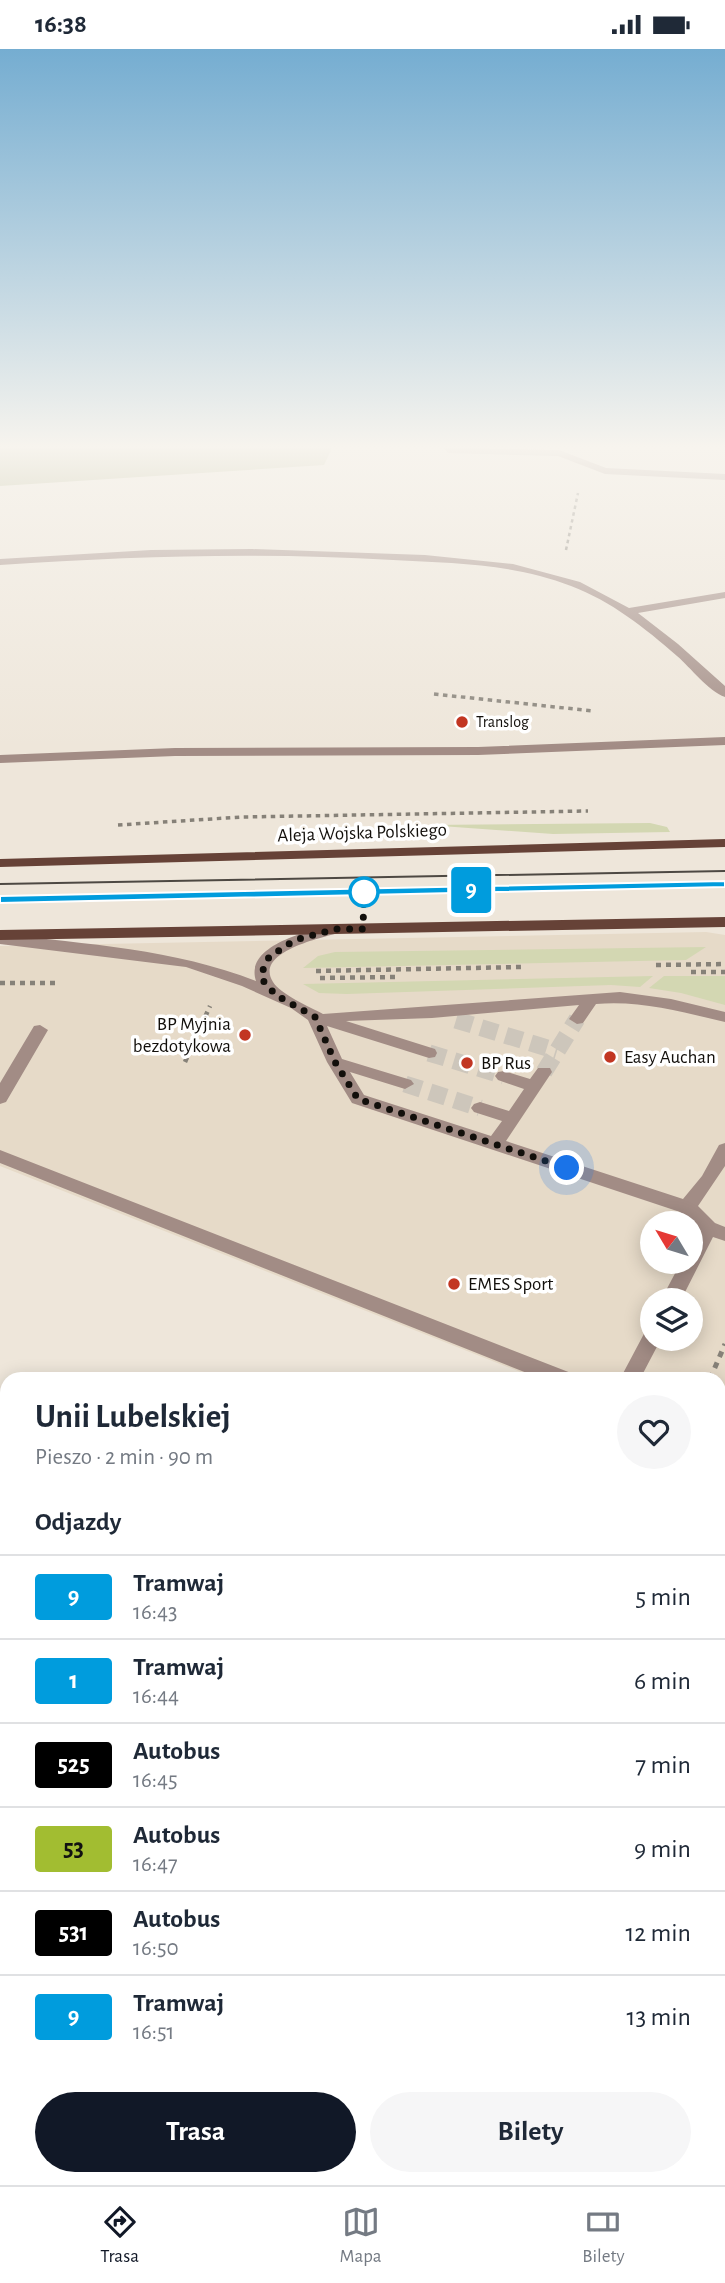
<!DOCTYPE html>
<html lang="pl">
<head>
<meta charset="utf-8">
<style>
	body { margin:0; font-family:"Alegreya Sans",sans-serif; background:#f6f6f7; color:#1f2937; height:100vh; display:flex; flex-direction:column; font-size:26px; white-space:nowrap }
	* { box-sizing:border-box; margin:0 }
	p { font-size:23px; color:#747a83 }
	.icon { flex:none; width:38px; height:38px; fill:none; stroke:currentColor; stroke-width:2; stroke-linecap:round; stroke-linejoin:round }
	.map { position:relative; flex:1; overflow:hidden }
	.drawer { position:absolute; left:0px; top:1323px; width:726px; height:814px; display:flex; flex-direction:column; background:#fff; border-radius:21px 21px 0 0; box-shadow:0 4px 18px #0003 }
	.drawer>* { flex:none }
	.badge { padding:0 14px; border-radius:5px; font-size:24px; line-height:46px }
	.needle { width:46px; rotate:308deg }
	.tools { position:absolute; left:640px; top:1162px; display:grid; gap:14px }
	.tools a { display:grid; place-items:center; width:63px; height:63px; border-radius:50%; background:#fff; box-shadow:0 4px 18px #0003; font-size:35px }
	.you { position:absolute; width:35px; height:35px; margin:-18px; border:5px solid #fff; border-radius:50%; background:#1a73e8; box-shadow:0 0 0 10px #1a73e833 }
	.map>.badge { position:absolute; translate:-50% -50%; box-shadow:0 0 0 4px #fff }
	h2 { padding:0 35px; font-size:26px; line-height:63px }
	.round { display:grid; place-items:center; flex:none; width:74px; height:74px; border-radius:37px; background:#f6f6f7 }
	.headline { display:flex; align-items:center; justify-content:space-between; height:119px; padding:0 35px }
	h1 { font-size:33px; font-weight:700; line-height:52px }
	.action { display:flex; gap:14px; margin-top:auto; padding:14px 35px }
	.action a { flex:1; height:80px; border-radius:42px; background:#111827; color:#fff; font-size:28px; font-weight:700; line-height:80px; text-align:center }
	.action a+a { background:#f6f6f7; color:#1f2937 }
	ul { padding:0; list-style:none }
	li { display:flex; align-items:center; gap:21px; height:84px; padding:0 35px; border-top:2px solid #e0e1e3 }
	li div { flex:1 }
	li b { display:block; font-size:26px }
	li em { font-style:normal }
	li .badge { min-width:77px; font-weight:700; text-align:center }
	.status { display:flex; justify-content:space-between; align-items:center; height:49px; padding:0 35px; background:#fff; direction:ltr }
	.status svg { height:19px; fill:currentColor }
	.menu { display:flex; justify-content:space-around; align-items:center; height:98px; border-top:2px solid #e0e1e3; background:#fff; font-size:19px; color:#747a83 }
	.menu a { display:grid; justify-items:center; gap:4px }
	.menu .on { color:#111827 }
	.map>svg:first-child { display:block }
</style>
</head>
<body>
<div class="status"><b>16:38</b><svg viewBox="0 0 49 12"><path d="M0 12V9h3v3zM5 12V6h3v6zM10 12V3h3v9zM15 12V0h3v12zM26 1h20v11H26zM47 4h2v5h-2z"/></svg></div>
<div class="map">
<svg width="725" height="2136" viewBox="0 0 725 2136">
	<rect width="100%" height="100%" fill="#eee6da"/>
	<path fill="#e6dac8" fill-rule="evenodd" d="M 706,883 L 725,886 L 725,1404 L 719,1402 L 719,1330 L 538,1330 L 0,1117 L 0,897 ZM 653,1174 L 691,1174 L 691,1213 L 653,1213 ZM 653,1251 L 691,1251 L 691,1290 L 653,1290 Z"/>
	<path fill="#d3d7b2" d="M 650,774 L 667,778 L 670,783 L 553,785 L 427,776 Z
		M 706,898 L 686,911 L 303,919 L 318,907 L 335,903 Z
		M 653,927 L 640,938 L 611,936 L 347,945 L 319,944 L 303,935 Z
		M 664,927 L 725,927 L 725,956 L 681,944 L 649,939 Z"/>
	<path fill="#a5a87b" d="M 0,399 L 332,399 L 324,416 L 0,437 Z"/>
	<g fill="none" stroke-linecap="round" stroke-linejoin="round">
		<path stroke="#cdc6bb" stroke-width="17" stroke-dasharray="17 9" stroke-linecap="butt" d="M 456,971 L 557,1002
			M 429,1004 L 504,1027
			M 544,1023 L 577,970
			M 405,1035 L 480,1059"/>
		<path stroke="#868178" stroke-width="2.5" stroke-dasharray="3.5 3.5" stroke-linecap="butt" d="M 566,501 L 578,444"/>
		<path stroke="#868178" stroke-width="3.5" stroke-dasharray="4.5 4.5" stroke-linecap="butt" d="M 434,645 L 593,662
			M 118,776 L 242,768 L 588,762"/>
		<path stroke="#868178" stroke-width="4.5" stroke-dasharray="5 5" stroke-linecap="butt" d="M 656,916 L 725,915
			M 316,922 L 521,918
			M 691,923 L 725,923
			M 320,929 L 395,928
			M 0,934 L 56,934
			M 185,1013 L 210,957"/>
		<path stroke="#868178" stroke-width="5" stroke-dasharray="6 6" stroke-linecap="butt" d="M 710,1330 L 725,1295
			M 0,1347 L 7,1350"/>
		<path stroke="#868178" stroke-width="7" stroke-dasharray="8 8" stroke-linecap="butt" d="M 719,1912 L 725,1894
			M 335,2136 L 338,2130
			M 648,2136 L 650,2130"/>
		<path fill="#a28c85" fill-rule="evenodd" d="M 444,399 L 559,401 L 606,419 L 725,425 L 725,431 L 605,425 L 558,407 L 448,404 Z
			M 252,500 L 425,506 L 513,515 L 580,533 L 629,559 L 725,543 L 725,549 L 638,564 L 678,595 L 725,637 L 725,648 C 708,642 691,619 677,607 C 645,579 611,552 571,537 C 515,515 453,514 393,511 C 262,503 131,507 0,516 L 0,510 L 151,501 Z
			M 725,688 L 725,696 L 478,706 L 175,707 L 0,714 L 0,706 L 175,699 L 478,698 Z
			M 333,876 L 341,881 L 338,884 C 321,889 254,903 273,933 C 280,945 310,958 323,965 L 620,943 L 671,950 L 725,963 L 725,973 C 682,963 640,951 596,955 L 583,974 L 577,975 L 569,970 L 579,956 L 432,969 L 346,972 L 435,1000 L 437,1004 L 435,1008 L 429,1009 L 327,977 L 342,1010 L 411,1031 L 414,1035 L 405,1040 L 350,1023 L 364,1046 L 491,1087 L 502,1072 L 474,1063 L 471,1059 L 474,1055 L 480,1053 L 509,1062 L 524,1040 L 498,1031 L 495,1027 L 498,1023 L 504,1022 L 530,1030 L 538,1019 L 550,1019 L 552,1023 L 506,1092 L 683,1150 L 702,1127 L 719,1096 L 725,1094 L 725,1117 L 698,1157 L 715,1174 L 725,1178 L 725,1192 L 713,1188 L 681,1251 L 661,1251 L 681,1213 L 691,1213 L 691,1193 L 698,1180 L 680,1163 L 352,1054 L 327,1013 L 308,971 L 291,959 L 242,937 L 186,918 L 0,895 L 0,885 C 87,895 174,900 256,932 C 244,896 309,882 333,876 Z
			M 40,976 L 48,981 L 6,1053 L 0,1055 L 0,1034 L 34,977 Z
			M 0,1101 L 571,1324 L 574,1330 L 542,1330 L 0,1114 Z
			M 653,1278 L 653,1290 L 661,1290 L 640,1330 L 620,1330 L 646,1281 Z
			M 719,1380 L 725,1381 L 725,1399 L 719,1397 Z
			M 725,1555 L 725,1589 L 719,1591 L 719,1557 Z
			M 504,2130 L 534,2130 L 532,2136 L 502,2136 Z"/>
		<path fill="#664237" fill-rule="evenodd" d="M 725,790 L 725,798 L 0,818 L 0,810 Z
			M 725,868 L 725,878 L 0,891 L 0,881 Z"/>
		<path stroke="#4d4842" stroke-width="2" d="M 0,835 L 725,822
			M 0,850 L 725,836"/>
	</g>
	<linearGradient id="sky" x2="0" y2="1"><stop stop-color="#75add1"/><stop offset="0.57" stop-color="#f7f4ee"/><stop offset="1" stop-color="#f7f4ee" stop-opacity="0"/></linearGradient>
	<rect width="725" height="698" fill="url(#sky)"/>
	<path fill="#009cdd" stroke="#fff" stroke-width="2" d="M 725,832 L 725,838 L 0,854 L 0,847 Z"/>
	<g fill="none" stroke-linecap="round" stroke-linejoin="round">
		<path stroke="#120f0b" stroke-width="7" stroke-dasharray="0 12.6" d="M 364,843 L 363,880 L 336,880 L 295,891 L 269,908 L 262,923 L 264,933 L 276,946 L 315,968 L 335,1013 L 358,1050 L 567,1119"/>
	</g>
	<g fill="#c23622" stroke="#fff" stroke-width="2.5">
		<circle cx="462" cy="673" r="7"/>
		<circle cx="245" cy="986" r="7"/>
		<circle cx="610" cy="1008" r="7"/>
		<circle cx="467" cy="1014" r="7"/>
		<circle cx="454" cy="1235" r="7"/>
	</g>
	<circle fill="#fff" stroke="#009cdd" stroke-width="3.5" cx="364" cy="843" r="14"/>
	<g text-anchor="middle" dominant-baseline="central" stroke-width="7" stroke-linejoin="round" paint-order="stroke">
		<g font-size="16" fill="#120f0b" stroke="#fff" text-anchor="start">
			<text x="476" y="673">Translog</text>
		</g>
		<g font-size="19" fill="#120f0b" stroke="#fff">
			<text transform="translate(362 784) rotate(-2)">Aleja Wojska Polskiego</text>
		</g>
		<g font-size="19" fill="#120f0b" stroke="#fff" text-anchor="start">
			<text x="231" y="975" text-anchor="end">BP Myjnia<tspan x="231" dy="22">bezdotykowa</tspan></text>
			<text x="624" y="1008">Easy Auchan</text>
			<text x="481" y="1014">BP Rus</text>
			<text x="468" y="1235">EMES Sport</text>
		</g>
	</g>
</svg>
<div class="tools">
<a><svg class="needle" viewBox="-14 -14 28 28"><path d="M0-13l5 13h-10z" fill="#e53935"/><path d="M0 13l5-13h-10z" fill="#747a83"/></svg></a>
<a><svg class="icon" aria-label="layers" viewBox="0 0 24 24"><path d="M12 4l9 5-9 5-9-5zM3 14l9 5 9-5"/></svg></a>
</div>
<div class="you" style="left:567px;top:1119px"></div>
<b class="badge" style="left:471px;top:841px;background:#009cdd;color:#fff">9</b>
<section class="drawer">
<div class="headline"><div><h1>Unii Lubelskiej</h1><p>Pieszo · 2 min · 90 m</p></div><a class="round"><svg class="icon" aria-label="heart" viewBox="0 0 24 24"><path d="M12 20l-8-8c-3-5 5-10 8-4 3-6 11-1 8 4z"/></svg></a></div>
<h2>Odjazdy</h2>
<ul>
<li><span class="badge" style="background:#009cdd;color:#fff">9</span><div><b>Tramwaj</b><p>16:43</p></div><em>5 min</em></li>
<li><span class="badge" style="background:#009cdd;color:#fff">1</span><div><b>Tramwaj</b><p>16:44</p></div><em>6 min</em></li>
<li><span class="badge" style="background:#000;color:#fff">525</span><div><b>Autobus</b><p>16:45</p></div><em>7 min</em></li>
<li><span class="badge" style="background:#a2bd31;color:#111">53</span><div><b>Autobus</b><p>16:47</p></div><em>9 min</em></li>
<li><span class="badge" style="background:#000;color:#fff">531</span><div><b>Autobus</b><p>16:50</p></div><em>12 min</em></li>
<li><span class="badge" style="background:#009cdd;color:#fff">9</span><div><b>Tramwaj</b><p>16:51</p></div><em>13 min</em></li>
</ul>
<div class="action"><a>Trasa</a><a>Bilety</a></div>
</section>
</div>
<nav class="menu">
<a class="on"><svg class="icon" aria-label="directions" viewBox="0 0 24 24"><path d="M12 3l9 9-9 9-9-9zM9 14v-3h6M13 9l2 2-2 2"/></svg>Trasa</a>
<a><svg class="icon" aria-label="map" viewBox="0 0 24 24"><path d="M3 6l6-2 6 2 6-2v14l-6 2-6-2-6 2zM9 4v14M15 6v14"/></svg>Mapa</a>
<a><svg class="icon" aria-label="tickets" viewBox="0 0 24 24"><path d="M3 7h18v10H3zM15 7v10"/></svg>Bilety</a>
</nav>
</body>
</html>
